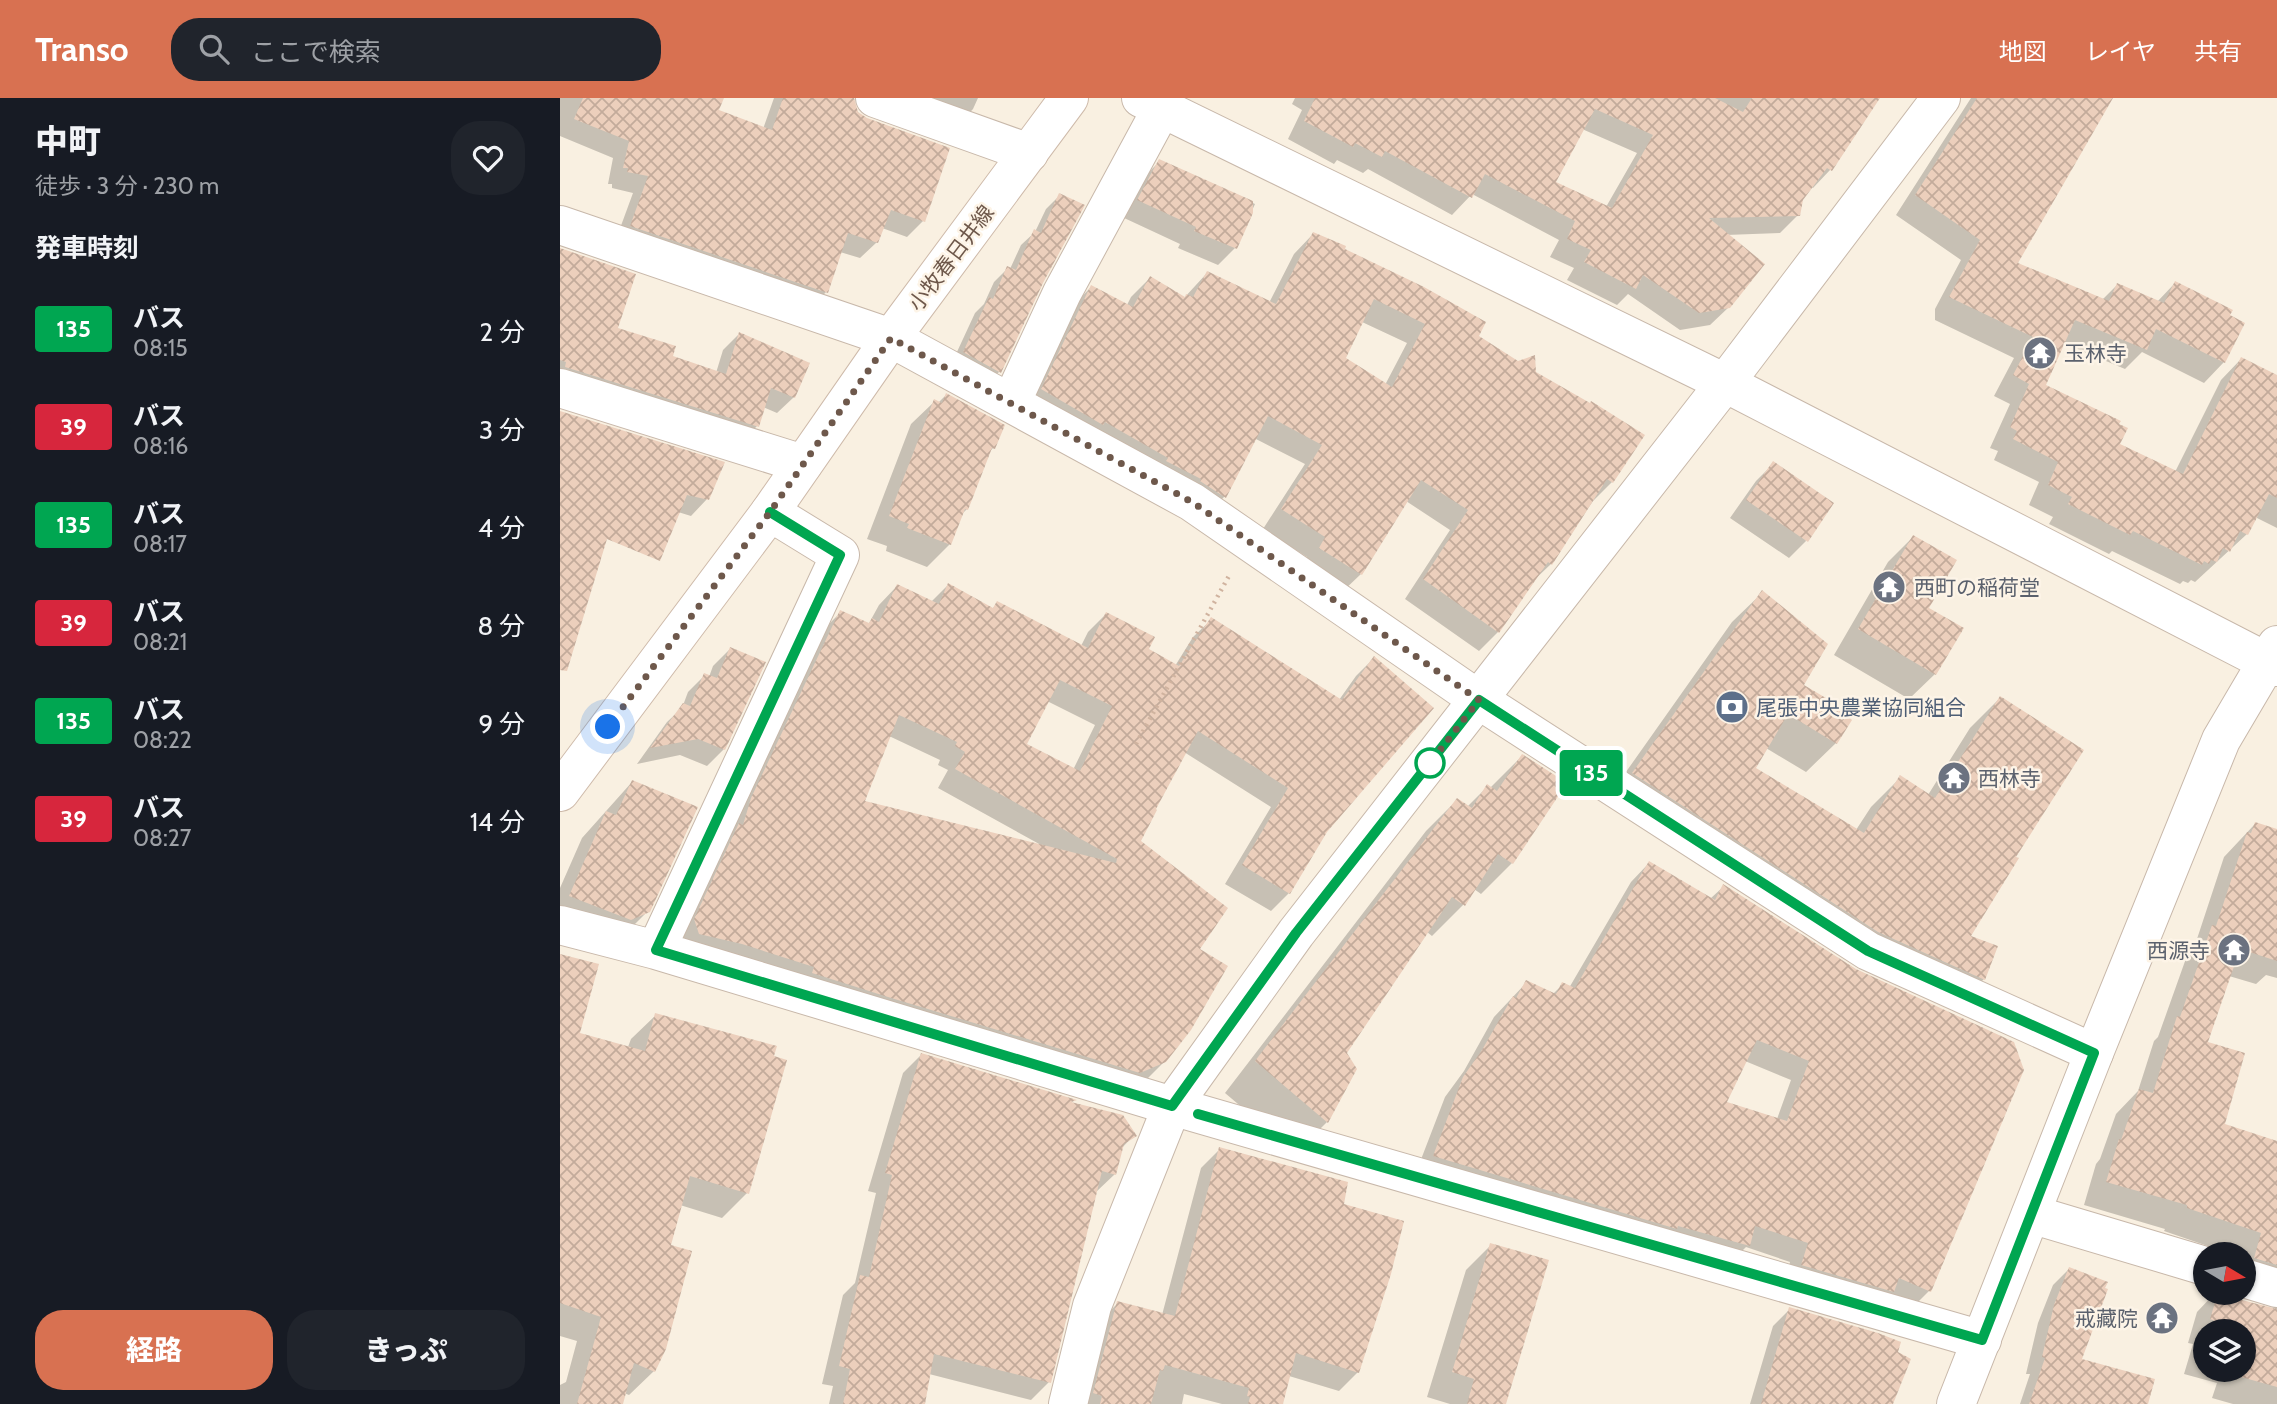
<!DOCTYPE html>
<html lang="ja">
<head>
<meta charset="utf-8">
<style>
	body { margin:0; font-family:Cabin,"Noto Sans JP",sans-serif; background:#20242c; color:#f1f3f6; height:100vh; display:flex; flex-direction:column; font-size:26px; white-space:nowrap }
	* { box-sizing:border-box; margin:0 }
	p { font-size:23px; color:#9ea1a6 }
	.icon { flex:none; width:38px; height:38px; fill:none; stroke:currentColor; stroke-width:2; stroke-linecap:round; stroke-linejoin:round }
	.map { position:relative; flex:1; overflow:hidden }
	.drawer { display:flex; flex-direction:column; background:#171b24; width:560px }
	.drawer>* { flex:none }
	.badge { padding:0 14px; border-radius:5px; font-size:24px; line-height:46px }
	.needle { width:46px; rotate:100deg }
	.fabs { position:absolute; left:1633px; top:1144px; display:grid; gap:14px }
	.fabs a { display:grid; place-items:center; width:63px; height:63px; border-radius:50%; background:#171b24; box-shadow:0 2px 5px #0004; font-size:35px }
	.you { position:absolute; width:35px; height:35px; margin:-18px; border:5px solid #fff; border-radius:50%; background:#1a73e8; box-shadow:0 0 0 10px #1a73e833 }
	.map>.badge { position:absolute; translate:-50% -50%; box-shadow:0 0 0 4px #fff }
	h2 { padding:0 35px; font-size:26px; line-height:63px }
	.round { display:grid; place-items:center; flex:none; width:74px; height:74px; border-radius:28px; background:#20242c }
	.overview { display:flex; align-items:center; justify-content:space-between; height:119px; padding:0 35px }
	h1 { font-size:33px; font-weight:800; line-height:52px }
	.cta { display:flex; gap:14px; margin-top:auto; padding:14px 35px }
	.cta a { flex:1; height:80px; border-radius:28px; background:#d87151; color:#fff; font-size:28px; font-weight:800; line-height:80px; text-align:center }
	.cta a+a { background:#20242c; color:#f1f3f6 }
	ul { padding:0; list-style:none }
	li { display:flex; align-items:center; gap:21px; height:98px; padding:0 35px }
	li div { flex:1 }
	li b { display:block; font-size:26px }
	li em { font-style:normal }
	li .badge { min-width:77px; font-weight:700; text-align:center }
	header { display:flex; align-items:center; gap:42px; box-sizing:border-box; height:98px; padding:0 35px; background:#d87151; color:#fff }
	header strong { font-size:33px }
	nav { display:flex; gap:38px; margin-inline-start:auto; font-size:24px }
	.search { width:490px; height:63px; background:#20242c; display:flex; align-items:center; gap:18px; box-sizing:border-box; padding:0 24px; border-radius:28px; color:#9ea1a6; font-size:26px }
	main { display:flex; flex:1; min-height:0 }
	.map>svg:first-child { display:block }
</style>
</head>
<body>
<header>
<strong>Transo</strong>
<div class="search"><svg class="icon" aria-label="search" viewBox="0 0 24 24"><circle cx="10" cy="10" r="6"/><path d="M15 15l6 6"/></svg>ここで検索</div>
<nav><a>地図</a><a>レイヤ</a><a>共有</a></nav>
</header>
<main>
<section class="drawer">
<div class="overview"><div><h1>中町</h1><p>徒歩 · 3 分 · 230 m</p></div><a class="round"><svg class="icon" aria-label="heart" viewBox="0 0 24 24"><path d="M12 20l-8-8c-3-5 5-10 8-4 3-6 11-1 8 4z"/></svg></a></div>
<h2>発車時刻</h2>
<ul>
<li><span class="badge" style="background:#00a651;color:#fff">135</span><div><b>バス</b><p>08:15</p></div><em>2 分</em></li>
<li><span class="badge" style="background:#d7263d;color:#fff">39</span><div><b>バス</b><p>08:16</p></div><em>3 分</em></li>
<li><span class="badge" style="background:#00a651;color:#fff">135</span><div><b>バス</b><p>08:17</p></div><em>4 分</em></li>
<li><span class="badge" style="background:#d7263d;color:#fff">39</span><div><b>バス</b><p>08:21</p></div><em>8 分</em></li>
<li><span class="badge" style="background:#00a651;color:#fff">135</span><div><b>バス</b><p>08:22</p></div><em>9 分</em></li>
<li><span class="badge" style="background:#d7263d;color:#fff">39</span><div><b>バス</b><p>08:27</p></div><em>14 分</em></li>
</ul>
<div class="cta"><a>経路</a><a>きっぷ</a></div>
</section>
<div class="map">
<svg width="1717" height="1306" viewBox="0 0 1717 1306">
	<defs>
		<pattern id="building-cross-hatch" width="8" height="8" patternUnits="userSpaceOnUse" patternTransform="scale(1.75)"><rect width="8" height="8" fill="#eccfbc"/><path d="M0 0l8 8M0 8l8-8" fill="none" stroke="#c3ab9b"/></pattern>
	</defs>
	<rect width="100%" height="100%" fill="#f9f0e1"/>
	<path fill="#0003" fill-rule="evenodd" d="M 0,0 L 162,0 L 157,13 L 203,31 L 214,0 L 292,0 L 292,4 L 363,123 L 347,139 L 322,130 L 317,144 L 300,160 L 280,154 L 266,194 L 250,211 L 55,144 L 73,95 L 52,90 L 52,86 L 48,86 L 53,60 L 0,38 Z
		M 319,0 L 418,0 L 413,11 L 397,28 Z
		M 735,0 L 1318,0 L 1270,72 L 1253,90 L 1251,88 L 1241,102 L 1238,117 L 1220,135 L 1166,137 L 1169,209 L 1150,227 L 1120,232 L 1068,196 L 1057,207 L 1007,182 L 1014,170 L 990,159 L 999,142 L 912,96 L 892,117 L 808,71 L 803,75 L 777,62 L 774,66 L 728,41 L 742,12 L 732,6 ZM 1022,31 L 1077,55 L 1046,109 L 993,85 Z
		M 1411,0 L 1552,0 L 1455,166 L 1542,202 L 1557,187 L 1597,204 L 1615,185 L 1664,264 L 1644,285 L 1582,254 L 1565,271 L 1503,245 L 1484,287 L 1558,346 L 1615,374 L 1661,282 L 1681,261 L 1717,279 L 1717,430 L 1695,419 L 1687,436 L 1635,484 L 1631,482 L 1628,485 L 1623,483 L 1620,486 L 1552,453 L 1549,456 L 1489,426 L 1493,419 L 1469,407 L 1479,384 L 1434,362 L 1438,353 L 1430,350 L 1450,306 L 1434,298 L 1454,260 L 1375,222 L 1375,211 L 1401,162 L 1336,117 Z
		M 600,63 L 695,106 L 675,150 L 658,167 L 618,150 L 620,146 L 562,119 L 583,80 Z
		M 500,97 L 439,274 L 426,288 L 390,269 L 415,215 L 424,206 L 434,184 L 448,170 L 450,171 L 461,147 L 475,134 L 486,111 Z
		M 753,136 L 782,151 L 974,275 L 1052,384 L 1033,403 L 991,466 L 971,485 L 938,534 L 919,553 L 845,501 L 890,432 L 846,403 L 801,476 L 781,495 L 741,470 L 747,459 L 703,431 L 745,366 L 694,340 L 664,399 L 645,418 L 463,311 L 512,209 L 531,189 L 567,207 L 571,199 L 590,180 L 624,200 L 647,175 L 709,205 L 734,156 ZM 802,224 L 847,245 L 825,287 L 784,261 Z
		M 0,151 L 56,231 L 111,259 L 156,275 L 163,252 L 179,236 L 234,299 L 217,315 L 203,309 L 197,328 L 181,345 L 0,288 Z
		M 386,297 L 433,350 L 428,355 L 407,411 L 400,418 L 390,446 L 367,469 L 326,453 L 327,448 L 307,441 L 351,326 L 374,304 L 378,305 Z
		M 0,315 L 147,401 L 131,418 L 118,414 L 0,404 Z
		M 1213,366 L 1246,443 L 1229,460 L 1170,420 L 1196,383 Z
		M 1353,439 L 1367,511 L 1375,576 L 1349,601 L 1274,557 L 1328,464 Z
		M 388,487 L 432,511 L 437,506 L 521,548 L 528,534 L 546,516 L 586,551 L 615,568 L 633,539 L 652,521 L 779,602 L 796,578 L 814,560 L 765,733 L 729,795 L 711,813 L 665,786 L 711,709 L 624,654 L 579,743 L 638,852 L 605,963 L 586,982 L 117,841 L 262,533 L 281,514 L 308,527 L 319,507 L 337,488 L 371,504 ZM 487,603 L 535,627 L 513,672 L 464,647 ZM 329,638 L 380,662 L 378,667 L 388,672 L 378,690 L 481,747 L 302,704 Z
		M 1202,495 L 1242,587 L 1276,645 L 1246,674 L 1206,650 L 1194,671 L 1296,732 L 1311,709 L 1340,680 L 1368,697 L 1410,630 L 1440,600 L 1454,760 L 1408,838 L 1424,881 L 1394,910 L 1044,705 L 1172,524 Z
		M 170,551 L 164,651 L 147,668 L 120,657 L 77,666 L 107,624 L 122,610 L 128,594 L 145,577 L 149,579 L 153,568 Z
		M 962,658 L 952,765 L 921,796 L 914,791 L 903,807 L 872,838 L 867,834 L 785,955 L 767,1024 L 736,1055 L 665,995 L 866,733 L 897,702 L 907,709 L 927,689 L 931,689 Z
		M 72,684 L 88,813 L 63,838 L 0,830 L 0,790 L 22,740 Z
		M 1695,726 L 1717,733 L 1717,880 L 1706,877 L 1696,886 L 1669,878 L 1646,946 L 1663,1027 L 1717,1045 L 1717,1306 L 1673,1306 L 1652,1300 L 1657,1285 L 1624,1276 L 1633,1246 L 1628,1245 L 1637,1214 L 1655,1195 L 1666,1195 L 1677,1203 L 1715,1213 L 1715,1208 L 1684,1187 L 1684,1157 L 1674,1157 L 1604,1133 L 1605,1131 L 1524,1107 L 1536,1066 L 1540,1061 L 1556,1016 L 1578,993 L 1594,943 L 1598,939 L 1629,852 L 1636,844 L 1664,759 ZM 1645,1234 L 1684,1234 L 1684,1272 L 1645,1272 Z
		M 1089,765 L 1150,801 L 1164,788 L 1369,1193 L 1350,1212 L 1224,1186 L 1230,1164 L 1186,1149 L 1169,1166 L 855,1077 L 885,999 L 904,973 L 934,919 L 967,884 L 993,896 L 1003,886 L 1009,890 L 1071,784 ZM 1185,963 L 1231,982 L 1217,1021 L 1165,1005 Z
		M 96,917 L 187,1095 L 162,1120 L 120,1107 L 109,1149 L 94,1273 L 69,1297 L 64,1295 L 61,1306 L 0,1306 L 0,1287 L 6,1284 L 17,1243 L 0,1238 L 0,1129 L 71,941 Z
		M 361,957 L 513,1003 L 510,1006 L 574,1037 L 561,1051 L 555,1076 L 536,1094 L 489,1284 L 471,1302 L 369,1276 L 363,1306 L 269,1306 L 273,1288 L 262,1286 L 283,1197 L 295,1185 L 316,1095 L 308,1093 L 343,975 Z
		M 660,1051 L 782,1108 L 798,1274 L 779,1293 L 729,1278 L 721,1306 L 662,1306 L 624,1296 L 622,1306 L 518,1306 L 539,1224 L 558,1205 L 602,1217 L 641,1070 Z
		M 931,1147 L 944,1306 L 890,1306 L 867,1299 L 906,1172 Z
		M 1509,1171 L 1519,1262 L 1587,1306 L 1460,1306 L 1470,1276 L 1466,1276 L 1478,1225 L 1493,1187 Z
		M 1230,1211 L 1336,1254 L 1332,1306 L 1190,1306 L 1213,1228 Z"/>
	<path fill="url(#building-cross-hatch)" fill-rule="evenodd" d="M 23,0 L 164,0 L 159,12 L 212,32 L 223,0 L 294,0 L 298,14 L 307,20 L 390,50 L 365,124 L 331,112 L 318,145 L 288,135 L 268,195 L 70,128 L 88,78 L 67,74 L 68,70 L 63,70 L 69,43 L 14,21 Z
		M 755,0 L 1155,0 L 1183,14 L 1192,0 L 1320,0 L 1272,73 L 1267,70 L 1243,102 L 1240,118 L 1149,120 L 1205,166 L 1170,210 L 1139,215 L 1083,177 L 1076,191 L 1024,164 L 1031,152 L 1007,141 L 1015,123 L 925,76 L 912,100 L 825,53 L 822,59 L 795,45 L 793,49 L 744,23 ZM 1035,11 L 1093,37 L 1052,110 L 996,84 Z
		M 1417,0 L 1553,0 L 1458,165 L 1549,203 L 1557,185 L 1604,205 L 1615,183 L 1673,212 L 1670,217 L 1685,225 L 1665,265 L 1596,231 L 1587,252 L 1515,222 L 1486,287 L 1561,323 L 1559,326 L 1568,330 L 1560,346 L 1623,376 L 1681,259 L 1717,277 L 1717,400 L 1709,396 L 1688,437 L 1680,433 L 1670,454 L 1663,450 L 1657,464 L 1651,462 L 1649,466 L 1644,463 L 1642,467 L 1573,433 L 1570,437 L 1508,406 L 1512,399 L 1488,387 L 1498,364 L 1453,341 L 1457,333 L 1450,329 L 1469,286 L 1453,277 L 1473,239 L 1389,199 L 1420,142 L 1355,97 Z
		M 599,61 L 693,103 L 693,115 L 677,151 L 634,133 L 636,129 L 577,102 Z
		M 499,95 L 525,107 L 483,185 L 441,275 L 403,254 L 429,199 L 433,201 L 447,168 L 456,172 L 474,131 L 481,135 Z
		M 753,134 L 786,148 L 785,151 L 864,189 L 926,224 L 919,238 L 958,263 L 975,257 L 976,274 L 1030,305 L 1031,303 L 1085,337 L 1053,385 L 1047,381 L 992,467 L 988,464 L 939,535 L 863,481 L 908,412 L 861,382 L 802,477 L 759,450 L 765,439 L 721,411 L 762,347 L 708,318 L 666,400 L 640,383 L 641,381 L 606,363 L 608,360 L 545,324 L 543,327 L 481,291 L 531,187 L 573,209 L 590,178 L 625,199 L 626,196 L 633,199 L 647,173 L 716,206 ZM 814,201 L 865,226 L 832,289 L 786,260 Z
		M 0,150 L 76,176 L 58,230 L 116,248 L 113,258 L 166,276 L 179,234 L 250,265 L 235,300 L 211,290 L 199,329 L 5,269 L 6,264 L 0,262 Z
		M 386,295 L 445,327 L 435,351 L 432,350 L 408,412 L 405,411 L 391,447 L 347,430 L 349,426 L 329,418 L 374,301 L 382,305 Z
		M 0,313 L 165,364 L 149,402 L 127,397 L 100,463 L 47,441 L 7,573 L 0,572 Z
		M 1213,363 L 1274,405 L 1248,444 L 1186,402 Z
		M 1353,437 L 1397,462 L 1369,510 L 1404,530 L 1376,577 L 1298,531 Z
		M 388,485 L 433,510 L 437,503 L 528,550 L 546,514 L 595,539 L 589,551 L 619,568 L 651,519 L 782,602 L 814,558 L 874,610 L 767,734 L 730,796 L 682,767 L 728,690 L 638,633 L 596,711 L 597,712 L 581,743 L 668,810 L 640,851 L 668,868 L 631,932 L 606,964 L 580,975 L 328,899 L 252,875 L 254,869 L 182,846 L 139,836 L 134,821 L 179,725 L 183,727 L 191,700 L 280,512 L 309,525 L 312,520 L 319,524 L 337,486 L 379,506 ZM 500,582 L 552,608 L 520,673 L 467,646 ZM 339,617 L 397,644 L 395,648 L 405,654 L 395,671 L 557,761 L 556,765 L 305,703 Z
		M 1202,492 L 1268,546 L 1244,587 L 1291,615 L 1289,619 L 1292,622 L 1277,646 L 1228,616 L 1196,670 L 1304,735 L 1340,677 L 1375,700 L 1440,598 L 1524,652 L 1456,759 L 1459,760 L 1411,838 L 1438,848 L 1425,882 L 1318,834 L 1072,675 Z
		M 170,549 L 206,564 L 165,652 L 138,641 L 90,650 L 123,605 L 130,608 L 144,575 L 157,580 Z
		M 962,656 L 1007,685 L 953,766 L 938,756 L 905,808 L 892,799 L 787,955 L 797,971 L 768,1025 L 695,963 L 897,700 L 912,710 L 927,686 L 937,693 Z
		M 72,682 L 138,709 L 90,814 L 71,822 L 9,798 L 46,713 L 56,717 Z
		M 1695,724 L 1717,731 L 1717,863 L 1680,851 L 1648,944 L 1685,955 L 1665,1026 L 1717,1043 L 1717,1167 L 1694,1160 L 1701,1135 L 1627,1110 L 1627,1107 L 1546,1084 L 1559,1041 L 1561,1042 L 1579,991 L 1593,995 L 1617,918 L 1620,919 L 1652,827 L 1656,828 L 1687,734 L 1691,735 Z
		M 1089,763 L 1155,802 L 1163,786 L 1296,871 L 1454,944 L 1464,972 L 1371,1194 L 1339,1180 L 1334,1194 L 1241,1167 L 1248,1145 L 1195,1128 L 1190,1148 L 1118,1128 L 1117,1131 L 873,1058 L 903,979 L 922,952 L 953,898 L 956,900 L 966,882 L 996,896 L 1002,884 L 1015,890 ZM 1197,942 L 1249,963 L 1227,1023 L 1167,1004 Z
		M 0,856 L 39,866 L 20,935 L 85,953 L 95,915 L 217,948 L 214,958 L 227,962 L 189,1096 L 130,1078 L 111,1147 L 132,1153 L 106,1251 L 95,1274 L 74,1265 L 63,1306 L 17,1306 L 41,1219 L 0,1205 Z
		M 361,955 L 517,1002 L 511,1004 L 563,1017 L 577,1038 L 564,1046 L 556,1077 L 542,1073 L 491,1285 L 374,1256 L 365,1306 L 283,1306 L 290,1271 L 279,1268 L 300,1177 L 309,1179 L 332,1077 L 325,1075 Z
		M 659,1049 L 788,1084 L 784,1106 L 844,1123 L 831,1176 L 799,1275 L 736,1255 L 723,1306 L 688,1306 L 690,1299 L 687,1298 L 689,1290 L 605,1267 L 603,1273 L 600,1272 L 591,1306 L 540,1306 L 542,1298 L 533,1295 L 557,1203 L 615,1218 Z
		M 930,1145 L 989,1162 L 946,1306 L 907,1306 L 914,1281 L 892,1274 Z
		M 1509,1169 L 1548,1184 L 1545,1190 L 1548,1191 L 1522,1261 L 1595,1281 L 1588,1306 L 1469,1306 L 1485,1260 L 1482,1259 L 1494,1207 Z
		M 1658,1195 L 1668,1195 L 1678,1201 L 1717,1211 L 1717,1289 L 1674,1277 L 1676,1272 L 1684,1272 L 1684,1246 L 1687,1234 L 1652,1234 L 1655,1223 L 1650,1221 Z
		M 1229,1209 L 1318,1235 L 1341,1244 L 1338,1254 L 1351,1261 L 1333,1306 L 1201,1306 Z"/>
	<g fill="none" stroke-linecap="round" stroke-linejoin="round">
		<defs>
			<path id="minor" d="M 315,0 L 469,55
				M 0,127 L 331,240 L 632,404 L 919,602 L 1308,853 L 1534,955
				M 0,290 L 243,366
				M 451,305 L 502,195 L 602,10
				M 0,827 L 96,852 L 612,1008 L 1422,1242
				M 96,852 L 280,457 L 210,414
				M 1471,1116 L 1645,1168
				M 1684,1180 L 1717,1190"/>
			<path id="tertiary" d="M 581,0 L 1165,285 L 1717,569
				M 508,1306 L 532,1208 L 612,1008 L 736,835 L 1165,285 L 1381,0
				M 1396,1306 L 1534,955 L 1661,642 L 1717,547"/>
			<path id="secondary" d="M 0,694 L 210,414 L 331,240 L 509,0"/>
		</defs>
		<use href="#minor" stroke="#c8b8aa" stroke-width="40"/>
		<use href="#tertiary" stroke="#c8b8aa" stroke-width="40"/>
		<use href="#secondary" stroke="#cebaaa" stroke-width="40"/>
		<path stroke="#d0b39f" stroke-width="4.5" stroke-dasharray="2 5" stroke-linecap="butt" d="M 576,646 L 670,476"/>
		<use href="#minor" stroke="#fff" stroke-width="38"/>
		<use href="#tertiary" stroke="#fff" stroke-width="38"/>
		<use href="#secondary" stroke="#fff" stroke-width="38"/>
	</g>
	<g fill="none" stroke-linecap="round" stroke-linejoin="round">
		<defs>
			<path id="line" d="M 210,414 L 280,457 L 96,852 L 612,1008 L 736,835 L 919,602 L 1308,853 L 1534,955 L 1422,1242 L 638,1016"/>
		</defs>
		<use href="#line" stroke="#fff" stroke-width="16"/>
		<use href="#line" stroke="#00a651" stroke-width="10"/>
		<path stroke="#6e584b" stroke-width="7" stroke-dasharray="0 12.6" d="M 48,629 L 210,414 L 331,240 L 632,404 L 919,602 L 870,665"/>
	</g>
	<defs>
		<symbol id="temple-disc" viewBox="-11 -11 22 22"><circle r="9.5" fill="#6b7280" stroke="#fdf4e7"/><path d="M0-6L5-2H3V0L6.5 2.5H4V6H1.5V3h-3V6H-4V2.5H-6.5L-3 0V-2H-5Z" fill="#fff"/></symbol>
		<symbol id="bank-disc" viewBox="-11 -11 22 22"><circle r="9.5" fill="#5c6f8a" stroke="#fdf4e7"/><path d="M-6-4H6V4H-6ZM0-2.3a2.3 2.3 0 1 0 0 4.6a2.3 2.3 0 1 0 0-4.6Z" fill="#fff"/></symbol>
	</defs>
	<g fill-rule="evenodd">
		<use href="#temple-disc" x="1461" y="236" width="38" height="38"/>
		<use href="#temple-disc" x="1310" y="470" width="38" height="38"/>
		<use href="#bank-disc" x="1153" y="590" width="38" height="38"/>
		<use href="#temple-disc" x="1375" y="661" width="38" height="38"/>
		<use href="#temple-disc" x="1655" y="833" width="38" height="38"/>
		<use href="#temple-disc" x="1583" y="1201" width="38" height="38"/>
	</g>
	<circle fill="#fff" stroke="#00a651" stroke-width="3.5" cx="870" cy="665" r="14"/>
	<g text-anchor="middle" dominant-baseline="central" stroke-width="5" stroke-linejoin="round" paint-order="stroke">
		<g font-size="21" fill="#6e584b" stroke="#fdf4e7">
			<text transform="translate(391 160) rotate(-53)">小牧春日井線</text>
		</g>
		<g font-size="21" fill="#5b616d" stroke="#fdf4e7" text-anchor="start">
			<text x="1504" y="255">玉林寺</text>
			<text x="1354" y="489">西町の稲荷堂</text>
			<text x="1418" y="680">西林寺</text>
			<text x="1650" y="852" text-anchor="end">西源寺</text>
			<text x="1578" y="1220" text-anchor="end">戒藏院</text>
		</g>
		<g font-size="21" fill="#4e5e75" stroke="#fdf4e7" text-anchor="start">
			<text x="1196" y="609">尾張中央農業協同組合</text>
		</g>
	</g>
</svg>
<div class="fabs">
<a><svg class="needle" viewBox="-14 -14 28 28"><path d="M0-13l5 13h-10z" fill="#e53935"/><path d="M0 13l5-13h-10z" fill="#9ea1a6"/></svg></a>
<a><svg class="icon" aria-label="layers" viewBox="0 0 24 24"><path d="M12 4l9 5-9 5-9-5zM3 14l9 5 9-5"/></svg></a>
</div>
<div class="you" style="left:48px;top:629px"></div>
<b class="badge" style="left:1031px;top:675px;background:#00a651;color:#fff">135</b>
</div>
</main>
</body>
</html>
